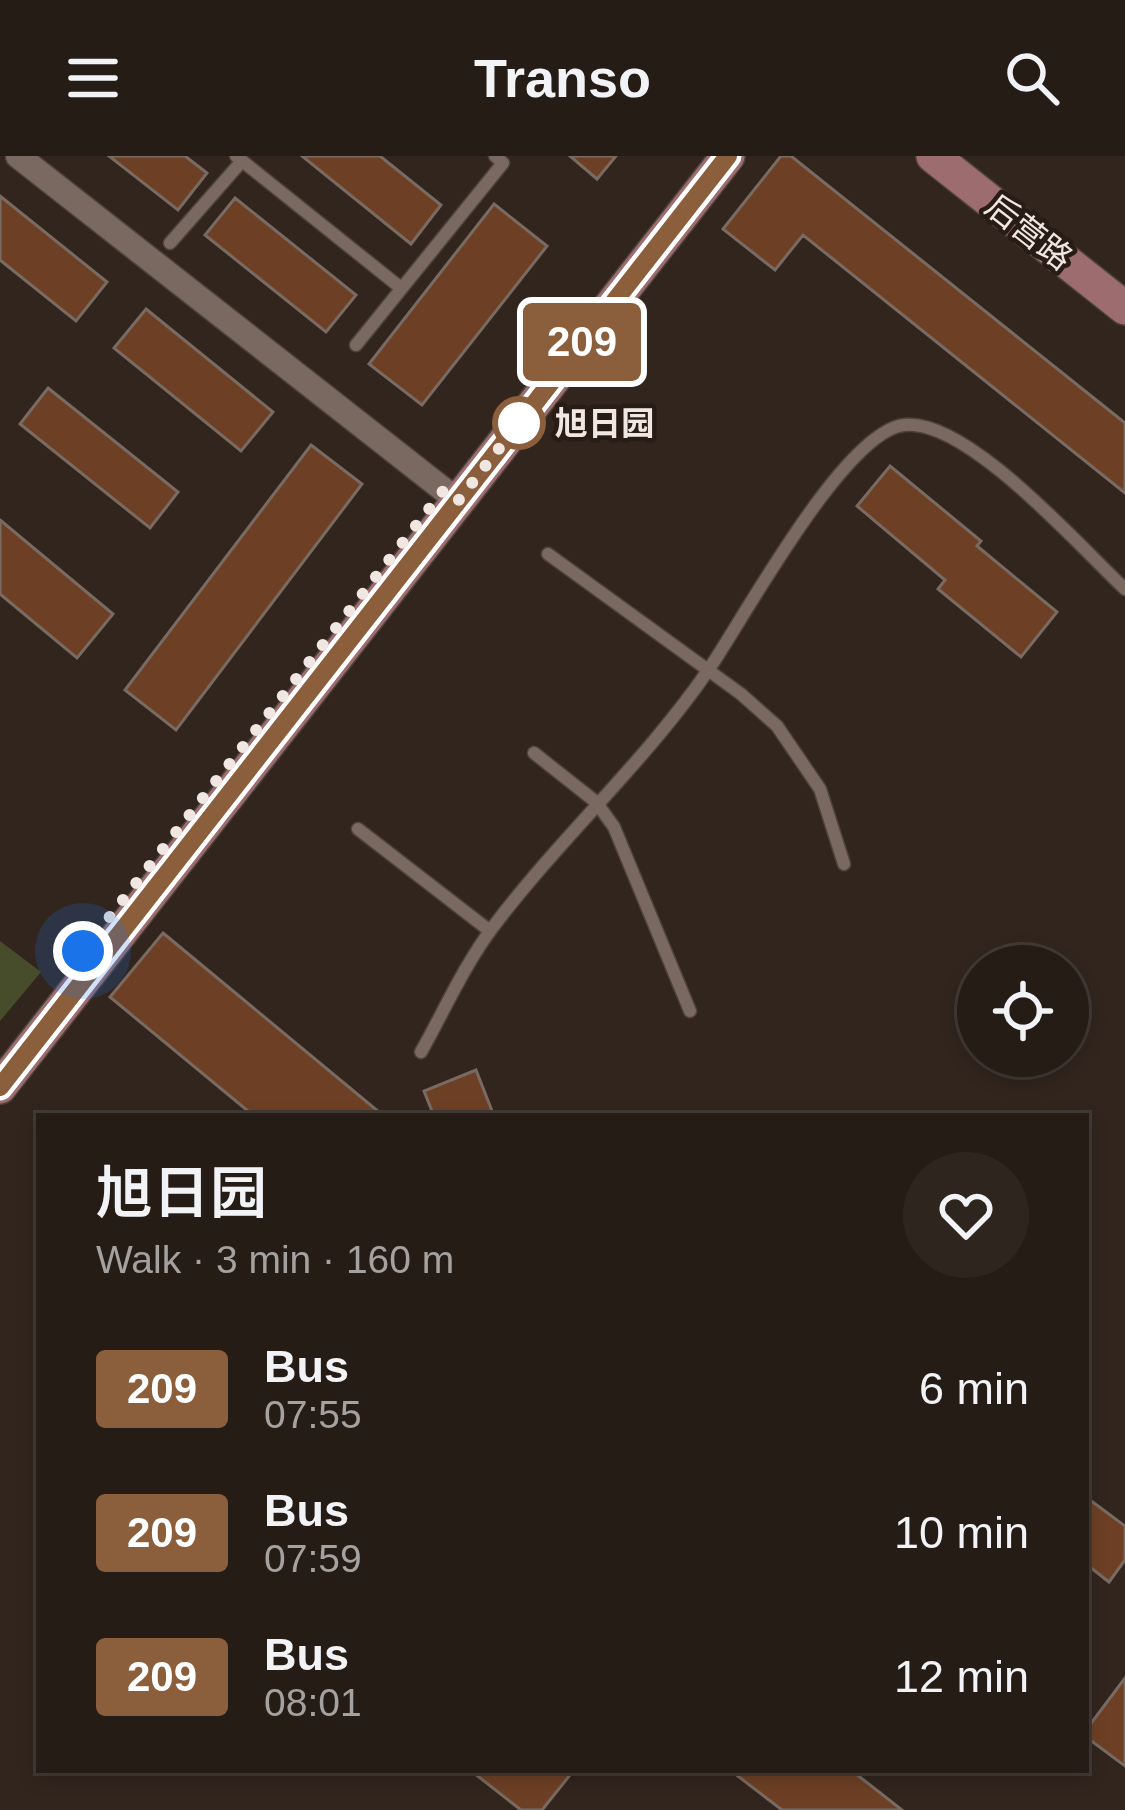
<!DOCTYPE html>
<html lang="en">
<head>
<meta charset="utf-8">
<style>
	body { margin:0; font-family:Helvetica,"Noto Sans SC",sans-serif; background:#2e251f; color:#f1f3f6; height:100vh; display:flex; flex-direction:column; font-size:45px; white-space:nowrap }
	* { box-sizing:border-box; margin:0 }
	p { font-size:39px; color:#a4a1a1 }
	.icon { flex:none; width:66px; height:66px; fill:none; stroke:currentColor; stroke-width:2; stroke-linecap:round; stroke-linejoin:round }
	.map { position:relative; flex:1; overflow:hidden }
	.panel { position:absolute; left:36px; top:957px; width:1053px; height:660px; display:flex; flex-direction:column; background:#261c16; border-radius:0px; box-shadow:0 6px 18px #0003,0 0 0 3px #423a35 }
	.panel>* { flex:none }
	.badge { padding:0 24px; border-radius:9px; font-size:42px; line-height:78px }
	.tools { position:absolute; left:957px; top:789px; display:grid; gap:24px }
	.tools a { display:grid; place-items:center; width:132px; height:132px; border-radius:50%; background:#261c16; box-shadow:0 6px 18px #0003,0 0 0 3px #423a35; font-size:60px }
	.you { position:absolute; width:60px; height:60px; margin:-30px; border:9px solid #fff; border-radius:50%; background:#1a73e8; box-shadow:0 0 0 18px #1a73e833 }
	.map>.badge { position:absolute; translate:-50% -50%; box-shadow:0 0 0 6px #fff }
	.round { display:grid; place-items:center; flex:none; width:126px; height:126px; border-radius:63px; background:#2e251f }
	.summary { display:flex; align-items:center; justify-content:space-between; height:204px; padding:0 60px }
	h1 { font-size:57px; font-weight:600; line-height:90px }
	ul { padding:0; list-style:none }
	li { display:flex; align-items:center; gap:36px; height:144px; padding:0 60px }
	li div { flex:1 }
	li b { display:block; font-size:45px }
	li em { font-style:normal }
	li .badge { min-width:132px; font-weight:700; text-align:center }
	header { display:flex; justify-content:space-between; align-items:center; height:156px; padding:0 60px; background:#261c16; font-size:54px; font-weight:600 }
	.map>svg:first-child { display:block }
</style>
</head>
<body>
<header><svg class="icon" aria-label="menu" viewBox="0 0 24 24"><path d="M4 6h16M4 12h16M4 18h16"/></svg>Transo<svg class="icon" aria-label="search" viewBox="0 0 24 24"><circle cx="10" cy="10" r="6"/><path d="M15 15l6 6"/></svg></header>
<div class="map">
<svg width="1125" height="1654" viewBox="0 0 1125 1654">
	<rect width="100%" height="100%" fill="#32251e"/>
	<path fill="#474c2b" d="M 0,785 L 41,816 L 0,865 Z"/>
	<path fill="#6d4025" stroke="#796a62" stroke-width="3" d="M 109,0 L 185,0 L 207,17 L 178,54 Z
		M 302,0 L 380,0 L 441,49 L 411,88 Z
		M 570,0 L 616,0 L 597,23 Z
		M 781,0 L 791,0 L 1125,267 L 1125,337 L 803,79 L 775,114 L 723,73 Z
		M 0,40 L 107,126 L 76,165 L 0,104 Z
		M 235,42 L 356,139 L 326,176 L 205,79 Z
		M 494,48 L 547,90 L 422,249 L 369,208 Z
		M 146,153 L 273,256 L 241,295 L 114,192 Z
		M 48,232 L 178,336 L 150,372 L 20,268 Z
		M 311,289 L 362,328 L 176,574 L 125,534 Z
		M 890,310 L 981,385 L 977,390 L 1057,456 L 1021,501 L 938,433 L 945,424 L 857,350 Z
		M 0,364 L 113,458 L 77,502 L 0,438 Z
		M 163,777 L 379,956 L 376,960 L 254,960 L 110,841 Z
		M 476,914 L 494,960 L 434,960 L 424,935 Z
		M 1086,1341 L 1125,1370 L 1125,1404 L 1109,1426 L 1086,1408 Z
		M 1125,1522 L 1125,1610 L 1086,1581 L 1086,1574 Z
		M 470,1614 L 574,1614 L 542,1654 L 521,1654 Z
		M 730,1614 L 851,1614 L 902,1654 L 782,1654 Z"/>
	<g fill="none" stroke-linecap="round" stroke-linejoin="round">
		<defs>
			<path id="lane" d="M 236,0 L 401,132
				M 170,87 L 242,5
				M 356,189 L 503,7 L 495,0
				M 548,398 L 741,538 L 777,570 L 820,633 L 844,708
				M 534,597 L 596,646 L 614,671 L 690,855
				M 358,673 L 490,775
				M 421,896 C 444,855 465,808 493,771 C 560,682 647,604 709,513 C 744,462 844,276 904,269 C 966,261 1079,390 1125,433"/>
			<path id="street" d="M 18,0 L 458,345"/>
			<path id="secondary" d="M 933,0 L 1125,152
				M 0,931 L 728,0"/>
		</defs>
		<use href="#lane" stroke="#4d423c" stroke-width="15"/>
		<use href="#street" stroke="#4d423c" stroke-width="27"/>
		<use href="#secondary" stroke="#4d423c" stroke-width="36"/>
		<use href="#lane" stroke="#796961" stroke-width="12"/>
		<use href="#street" stroke="#796961" stroke-width="24"/>
		<use href="#secondary" stroke="#9d6c6f" stroke-width="33"/>
	</g>
	<g fill="none" stroke-linecap="round" stroke-linejoin="round">
		<defs>
			<path id="line" d="M 0,931 L 728,0"/>
		</defs>
		<use href="#line" stroke="#fff" stroke-width="27"/>
		<use href="#line" stroke="#8b5e3c" stroke-width="18"/>
		<path stroke="#f0e7e2" stroke-width="12" stroke-dasharray="0 21.6" d="M 83,795 L 444,334 L 458,345 L 519,267"/>
	</g>
	<circle fill="#fff" stroke="#8b5e3c" stroke-width="6" cx="519" cy="267" r="24"/>
	<g text-anchor="middle" dominant-baseline="central" stroke-width="9" stroke-linejoin="round" paint-order="stroke">
		<g font-size="33" fill="#f0e7e2" stroke="#281c15">
			<text transform="translate(1029 76) rotate(38)">后营路</text>
		</g>
		<g font-size="33" font-weight="bold" fill="#f0e7e2" stroke="#281c15" text-anchor="start">
			<text x="555" y="267">旭日园</text>
		</g>
	</g>
</svg>
<div class="tools">
<a><svg class="icon" aria-label="locate" viewBox="0 0 24 24"><circle cx="12" cy="12" r="6"/><path d="M12 2v4M12 18v4M2 12h4M18 12h4"/></svg></a>
</div>
<div class="you" style="left:83px;top:795px"></div>
<b class="badge" style="left:582px;top:186px;background:#8b5e3c;color:#fff">209</b>
<section class="panel">
<div class="summary"><div><h1>旭日园</h1><p>Walk · 3 min · 160 m</p></div><a class="round"><svg class="icon" aria-label="heart" viewBox="0 0 24 24"><path d="M12 20l-8-8c-3-5 5-10 8-4 3-6 11-1 8 4z"/></svg></a></div>
<ul>
<li><span class="badge" style="background:#8b5e3c;color:#fff">209</span><div><b>Bus</b><p>07:55</p></div><em>6 min</em></li>
<li><span class="badge" style="background:#8b5e3c;color:#fff">209</span><div><b>Bus</b><p>07:59</p></div><em>10 min</em></li>
<li><span class="badge" style="background:#8b5e3c;color:#fff">209</span><div><b>Bus</b><p>08:01</p></div><em>12 min</em></li>
</ul>
</section>
</div>
</body>
</html>
